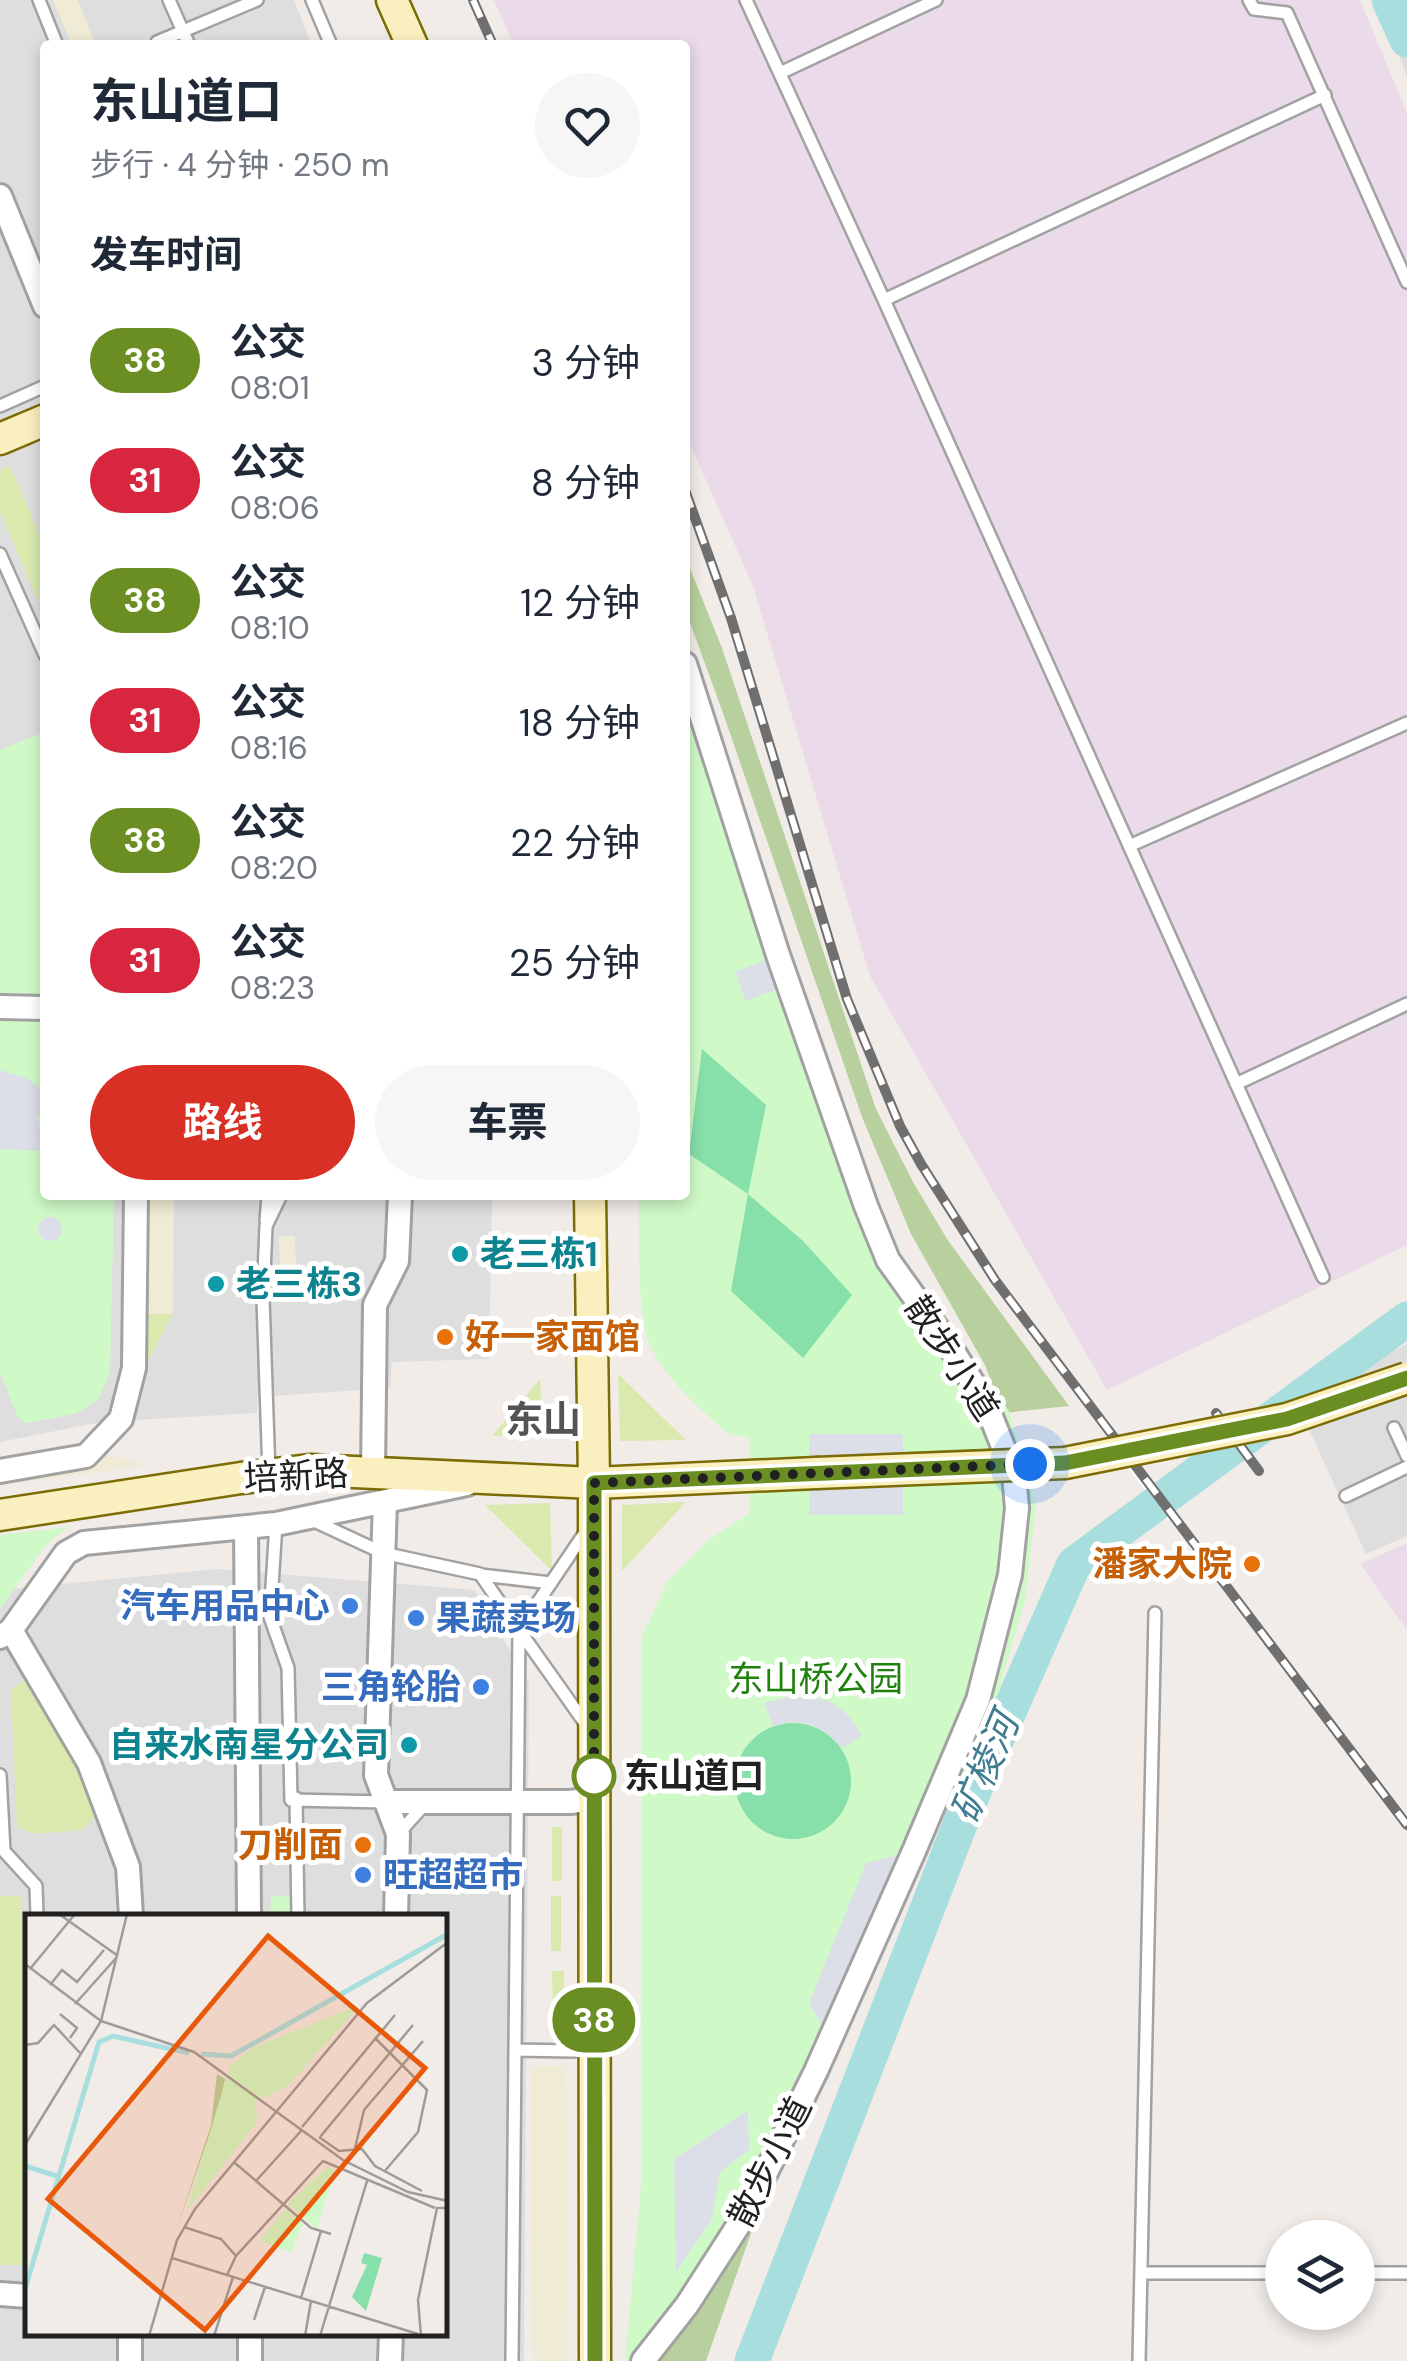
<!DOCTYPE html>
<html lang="zh">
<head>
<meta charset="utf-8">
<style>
	body { margin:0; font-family:"DM Sans","Noto Sans SC",sans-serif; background:#f6f6f7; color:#1f2937; height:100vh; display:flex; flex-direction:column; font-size:38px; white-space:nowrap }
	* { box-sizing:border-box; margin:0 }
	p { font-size:32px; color:#747a83 }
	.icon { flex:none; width:55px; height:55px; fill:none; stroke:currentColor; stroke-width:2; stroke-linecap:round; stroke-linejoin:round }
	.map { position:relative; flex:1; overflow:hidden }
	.details { position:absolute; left:40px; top:40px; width:650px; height:1160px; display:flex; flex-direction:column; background:#fff; border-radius:10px; box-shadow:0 5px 15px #0003 }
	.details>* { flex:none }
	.badge { padding:0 20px; border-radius:32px; font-size:35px; line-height:65px }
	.buttons { position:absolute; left:1265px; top:2220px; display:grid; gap:20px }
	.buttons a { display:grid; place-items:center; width:110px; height:110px; border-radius:50%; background:#fff; box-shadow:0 5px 15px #0003; font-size:50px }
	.you { position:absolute; width:50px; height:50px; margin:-25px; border:8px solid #fff; border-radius:50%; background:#1a73e8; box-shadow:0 0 0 15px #1a73e833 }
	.map>.badge { position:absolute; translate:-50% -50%; box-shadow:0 0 0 5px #fff }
	h2 { padding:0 50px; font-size:38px; line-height:90px }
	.round { display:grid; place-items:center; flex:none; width:105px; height:105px; border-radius:52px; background:#f6f6f7 }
	.head { display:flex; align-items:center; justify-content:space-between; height:170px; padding:0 50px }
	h1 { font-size:48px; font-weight:700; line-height:75px }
	.action { display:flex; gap:20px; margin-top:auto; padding:20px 50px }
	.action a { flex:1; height:115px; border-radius:60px; background:#d93025; color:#fff; font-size:40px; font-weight:700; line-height:115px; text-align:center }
	.action a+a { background:#f6f6f7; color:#1f2937 }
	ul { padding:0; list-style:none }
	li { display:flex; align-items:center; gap:30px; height:120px; padding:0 50px }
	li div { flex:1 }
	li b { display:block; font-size:38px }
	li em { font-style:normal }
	li .badge { min-width:110px; font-weight:700; text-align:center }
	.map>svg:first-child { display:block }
</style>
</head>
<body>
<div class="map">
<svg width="1407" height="2361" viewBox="0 0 1407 2361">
	<rect width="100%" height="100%" fill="#f1ece8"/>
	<path fill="#dfdede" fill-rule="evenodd" d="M 0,0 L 294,0 L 312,45 L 45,45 L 45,1195 L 492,1195 L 489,1359 L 392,1362 L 390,1388 L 257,1397 L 257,1413 L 101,1422 L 0,1442 Z
		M 1379,0 L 1407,0 L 1407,77 Z
		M 1407,1344 L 1407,1536 L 1366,1554 L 1295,1399 Z
		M 217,1569 L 475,1590 L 529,1683 L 524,2361 L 0,2361 L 0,1590 ZM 28,1916 L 445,1916 L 445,2334 L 28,2334 Z"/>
	<path fill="#eadaea" d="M 494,0 L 1360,0 L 1407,113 L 1407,1245 L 1107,1390 L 870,976 L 753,586 L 685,433 L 685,45 L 514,45 Z
		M 1407,1543 L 1407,1630 L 1360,1564 Z"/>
	<path fill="#efebd4" d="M 53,0 L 78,0 L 96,45 L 72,45 Z
		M 149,1195 L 174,1195 L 173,1314 L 147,1314 Z
		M 279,1236 L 295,1236 L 297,1290 L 281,1291 Z
		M 101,1453 L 149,1465 L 0,1485 L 0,1480 Z
		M 566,2066 L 569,2361 L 533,2361 L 531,2067 Z"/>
	<path fill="#daeaaf" d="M 10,466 L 45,547 L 45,618 L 0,512 L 0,470 Z
		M 147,1314 L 173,1314 L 146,1364 Z
		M 618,1374 L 686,1440 L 620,1441 Z
		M 540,1379 L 543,1433 L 492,1436 Z
		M 686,1502 L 622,1571 L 622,1505 Z
		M 550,1503 L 552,1571 L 485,1505 Z
		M 27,1681 L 36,1687 L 97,1813 L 83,1830 L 34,1834 L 17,1827 L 11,1690 L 18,1684 Z
		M 552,1827 L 562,1827 L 562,1881 L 552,1881 Z
		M 0,1896 L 22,1896 L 27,2265 L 0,2265 Z
		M 551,1896 L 561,1896 L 561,1951 L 551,1951 Z
		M 552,1971 L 564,1971 L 565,2027 L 553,2027 Z"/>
	<path fill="#b8d09d" d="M 685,556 L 722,648 L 876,1109 L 913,1182 L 947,1239 L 1069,1406 L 1003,1413 L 985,1365 L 911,1234 L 862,1117 L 723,713 L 685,609 Z
		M 761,2205 L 706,2361 L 653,2361 Z"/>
	<path fill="#cffac7" d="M 685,646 L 873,1188 L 905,1262 L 1009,1411 L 1036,1505 L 1025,1601 L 992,1713 L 761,2205 L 653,2361 L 625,2361 L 642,2174 L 641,1639 L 667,1582 L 708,1540 L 749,1514 L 750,1437 L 736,1436 L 725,1431 C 701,1410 666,1378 652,1350 C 635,1317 640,1234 639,1195 L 685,1195 Z
		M 45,732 L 45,994 L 0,993 L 0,750 Z
		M 0,1021 L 45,1021 L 45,1195 L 114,1195 L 110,1373 L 98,1400 L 75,1414 L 25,1423 L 17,1415 L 0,1372 Z
		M 68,1527 L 45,1546 L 0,1609 L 0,1535 Z
		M 271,1896 L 291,1896 L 290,1916 L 270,1916 Z"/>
	<path fill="#87dfa9" d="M 702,1049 L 766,1105 L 748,1194 L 803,1241 L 852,1295 L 803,1358 L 731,1291 L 748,1194 L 689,1154 Z
		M735 1781a58 58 0 1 1 116 0a58 58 0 1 1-116 0Z"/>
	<path fill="#dcdfe7" d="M 778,955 L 789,985 L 746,1001 L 735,972 Z
		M 0,1070 L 26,1078 L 40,1088 L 45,1094 L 45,1111 L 37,1117 L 40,1128 L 39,1151 L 0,1149 Z
		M38 1229a12 12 0 1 1 24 0a12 12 0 1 1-24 0Z
		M 809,1434 L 903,1434 L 903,1515 L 809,1515 Z
		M 810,1696 L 829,1701 L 843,1710 L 853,1722 L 862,1735 L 842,1748 L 828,1734 L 811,1725 L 792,1722 L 773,1726 L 764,1703 L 788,1697 Z
		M 914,1851 L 830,2040 L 809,2003 L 866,1863 Z
		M 748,2110 L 749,2150 L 720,2172 L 711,2221 L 676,2272 L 674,2159 Z"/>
	<path fill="#fff" d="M 1134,1459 L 1177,1515 L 1168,1521 L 1126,1465 Z"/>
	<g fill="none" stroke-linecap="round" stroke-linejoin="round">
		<path stroke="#a9dede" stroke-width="35" d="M 1389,0 L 1407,40
			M 752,2361 L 964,1814 L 1074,1564 L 1407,1319"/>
		<defs>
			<path id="lane" d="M 39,0 L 57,45
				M 169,0 L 189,45
				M 312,0 L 331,45
				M 746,0 L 884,300
				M 1249,0 L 1254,9 L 1287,13 L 1407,282
				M 157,42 L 257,0
				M 780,73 L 936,0
				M 0,406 L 45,386
				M 0,554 L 45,655
				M 1129,846 L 1407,723
				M 1236,1084 L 1407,1004
				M 266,1221 L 268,1195
				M 1323,1277 L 884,300 L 1325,95
				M 1394,1428 L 1407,1456
				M 269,1474 L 263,1299 L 266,1226 L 281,1195
				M 1346,1496 L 1407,1467
				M 312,1520 L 383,1553 L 480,1574 L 519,1630 L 515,2050
				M 276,1524 L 270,1617 L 288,1668 L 291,1800 L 386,1802
				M 586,1531 L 519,1630 L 587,1726
				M 481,1575 L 551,1583
				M 0,1775 L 4,1851 L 36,1886 L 37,1916
				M 296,1798 L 298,1916
				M 398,1834 L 425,1804
				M 1141,2273 L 1282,2273
				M 1358,2273 L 1407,2273
				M 512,2361 L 515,2050 L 574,2051
				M 1139,2361 L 1155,1613"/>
			<path id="street" d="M 0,196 L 45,306
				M 0,1007 L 45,1008
				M 0,1471 L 86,1456 L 121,1419 L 134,1368 L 136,1195
				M 373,1473 L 375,1305 L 397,1261 L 400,1195
				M 385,1502 L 376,1775 L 398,1834 L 396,1916
				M 246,1527 L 249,1916
				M 11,1630 L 89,1763 L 128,1867 L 131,1916
				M 0,1637 L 11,1630 L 66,1553 L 84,1543 L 276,1524 L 467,1484
				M 386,1802 L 570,1802 L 594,1799
				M 0,2294 L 28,2296
				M 130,2361 L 130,2334
				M 250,2361 L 250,2334
				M 390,2361 L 391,2334
				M 643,2361 L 687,2305 L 745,2215 L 816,2071 L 914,1851 L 978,1700 L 1010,1575 L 1017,1508 L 1014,1474 L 986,1404 L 951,1348 L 888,1260 L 866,1206 L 778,955 L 685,664"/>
			<path id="secondary" d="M 392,0 L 412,45
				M 0,439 L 45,420
				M 590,1195 L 594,1483 L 595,2361
				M 0,1515 L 241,1478 L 311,1470 L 594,1483 L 816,1473"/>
		</defs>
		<use href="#lane" stroke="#a2a2a2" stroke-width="16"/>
		<use href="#street" stroke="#a2a2a2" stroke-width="28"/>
		<use href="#secondary" stroke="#7b6c05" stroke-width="35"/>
		<use href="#lane" stroke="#fff" stroke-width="11"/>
		<use href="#street" stroke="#fff" stroke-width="22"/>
		<use href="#secondary" stroke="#faefbe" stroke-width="30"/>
		<defs>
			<path id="rail" d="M 473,0 L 493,45
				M 685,490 L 731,618 L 847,999 L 900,1126 L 921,1164 L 995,1280 L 1407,1825
				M 1216,1413 L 1259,1471"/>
		</defs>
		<use href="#rail" stroke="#6f6f6f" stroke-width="10"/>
		<use href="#rail" stroke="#fff" stroke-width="6" stroke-dasharray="19" stroke-linecap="butt"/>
		<defs>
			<path id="secondary-bridge" d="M 816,1473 L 1065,1463 L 1287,1419 L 1407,1378"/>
		</defs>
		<use href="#secondary-bridge" stroke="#7b6c05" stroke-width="35" stroke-linecap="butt"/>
		<use href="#secondary-bridge" stroke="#faefbe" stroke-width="30"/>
	</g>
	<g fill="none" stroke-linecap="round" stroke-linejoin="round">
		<defs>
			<path id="line" d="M 595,2361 L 594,1483 L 1065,1463 L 1287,1419 L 1407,1378"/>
		</defs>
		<use href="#line" stroke="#fff" stroke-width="22"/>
		<use href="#line" stroke="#6b8e23" stroke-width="15"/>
		<path stroke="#212121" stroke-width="10" stroke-dasharray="0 18" d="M 594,1776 L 594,1782 L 594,1483 L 1030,1464"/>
	</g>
	<g fill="#0f9aa8" stroke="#fff" stroke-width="4">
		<circle cx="460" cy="1254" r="10"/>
		<circle cx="216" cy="1284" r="10"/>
		<circle cx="409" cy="1745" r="10"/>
	</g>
	<g fill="#e8710a" stroke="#fff" stroke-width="4">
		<circle cx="445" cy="1337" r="10"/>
		<circle cx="1252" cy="1564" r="10"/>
		<circle cx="363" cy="1845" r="10"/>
	</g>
	<g fill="#3f7fe0" stroke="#fff" stroke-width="4">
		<circle cx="350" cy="1606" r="10"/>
		<circle cx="416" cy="1618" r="10"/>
		<circle cx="481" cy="1687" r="10"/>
		<circle cx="363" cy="1875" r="10"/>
	</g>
	<circle fill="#fff" stroke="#6b8e23" stroke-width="5" cx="594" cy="1776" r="20"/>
	<g text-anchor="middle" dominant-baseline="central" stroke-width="10" stroke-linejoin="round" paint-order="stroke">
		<g font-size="35" font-weight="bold" fill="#0d838f" stroke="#fff" text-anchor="start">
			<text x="480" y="1254">老三栋1</text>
			<text x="236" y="1284">老三栋3</text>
			<text x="389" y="1745" text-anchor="end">自来水南星分公司</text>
		</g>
		<g font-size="35" font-weight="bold" fill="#c56008" stroke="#fff" text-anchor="end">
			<text x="465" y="1337" text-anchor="start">好一家面馆</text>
			<text x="1232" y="1564">潘家大院</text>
			<text x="343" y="1845">刀削面</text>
		</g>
		<g font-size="35" fill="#212121" stroke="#fff">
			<text transform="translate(952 1358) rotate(57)">散步小道</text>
			<text transform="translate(296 1476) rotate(-3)">培新路</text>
			<text transform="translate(770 2162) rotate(-63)">散步小道</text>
		</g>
		<g font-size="35" font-weight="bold" fill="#366cbe" stroke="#fff" text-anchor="end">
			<text x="330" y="1606">汽车用品中心</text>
			<text x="436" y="1618" text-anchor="start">果蔬卖场</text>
			<text x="461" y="1687">三角轮胎</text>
			<text x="383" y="1875" text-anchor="start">旺超超市</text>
		</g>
		<g font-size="35" fill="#1e820c" stroke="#fff">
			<text x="816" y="1679">东山桥公园</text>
		</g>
		<g font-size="35" font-weight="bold" fill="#212121" stroke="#fff" text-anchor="start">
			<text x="624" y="1776">东山道口</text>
		</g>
		<g font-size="38" font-weight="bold" fill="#545454" stroke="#fff">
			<text x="543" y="1420">东山</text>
		</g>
		<g font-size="38" font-style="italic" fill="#407c92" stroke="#fff">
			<text transform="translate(985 1768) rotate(-67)">矿棱河</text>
		</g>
	</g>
	<g transform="translate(25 1914)">
		<rect width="422" height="422" fill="#f1ece8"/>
		<path d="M 192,160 L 200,165 L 194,194 L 147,328 L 186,211 Z" fill="#b8d09d"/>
		<path d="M 335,91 L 261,174 L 231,186 L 232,208 L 161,298 L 205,152 L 229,133 ZM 303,252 L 310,257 L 292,314 L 263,290 ZM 261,295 L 278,310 L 266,338 L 234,327 Z" fill="#cffac7"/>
		<path d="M 339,339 L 357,344 L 341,397 L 327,383 L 342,351 L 336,349 Z" fill="#87dfa9"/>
		<path fill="none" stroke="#a9dede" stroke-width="5" d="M 176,140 L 206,142 L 423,20M 0,252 L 32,262M 0,375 L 74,128 L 88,122 L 164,139"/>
		<path fill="none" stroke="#9e9b98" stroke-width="2.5" d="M 34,0 L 93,42M 0,50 L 76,107M 5,55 L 50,0M 25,71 L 37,56 L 52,68 L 79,36M 50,90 L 92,43M 35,100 L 52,114 L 45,124M 76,107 L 169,138 L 318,246 L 383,278 L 423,287M 350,124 L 402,176 L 393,218 L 359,258M 0,131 L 13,129 L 29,111 L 56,140M 277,213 L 370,101M 294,223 L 314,237 L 337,235 L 350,252 L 397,277M 295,223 L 388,111M 0,231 L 76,107 L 102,0M 330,234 L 339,196 L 398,127M 210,249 L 286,314 L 306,320M 231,267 L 276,217M 159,313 L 196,325 L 211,342M 147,344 L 393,420M 202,361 L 211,342 L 298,247 L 410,294M 276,384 L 296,317M 229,406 L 240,373M 124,422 L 152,326 L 170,295 L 342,89 L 423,28M 189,422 L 208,363M 280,422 L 286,387M 295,422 L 342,267M 396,422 L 393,386 L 412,294 L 423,294"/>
		<path fill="#e8590c" fill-opacity="0.15" stroke="#e8590c" stroke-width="5" d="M 243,22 L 400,154 L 180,416 L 23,285 Z"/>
		<rect width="422" height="422" fill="none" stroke="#212121" stroke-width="5"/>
	</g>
</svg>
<div class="buttons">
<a><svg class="icon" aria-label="layers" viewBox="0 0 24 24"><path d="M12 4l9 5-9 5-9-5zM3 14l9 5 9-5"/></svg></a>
</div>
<div class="you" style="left:1030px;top:1464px"></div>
<b class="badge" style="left:594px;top:2020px;background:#6b8e23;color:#fff">38</b>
<section class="details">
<div class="head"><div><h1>东山道口</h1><p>步行 · 4 分钟 · 250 m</p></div><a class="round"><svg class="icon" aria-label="heart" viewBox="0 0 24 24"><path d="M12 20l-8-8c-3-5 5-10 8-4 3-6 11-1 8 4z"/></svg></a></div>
<h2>发车时间</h2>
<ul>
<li><span class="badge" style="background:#6b8e23;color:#fff">38</span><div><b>公交</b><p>08:01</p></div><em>3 分钟</em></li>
<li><span class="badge" style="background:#d7263d;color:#fff">31</span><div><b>公交</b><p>08:06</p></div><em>8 分钟</em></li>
<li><span class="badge" style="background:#6b8e23;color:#fff">38</span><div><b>公交</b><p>08:10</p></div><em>12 分钟</em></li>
<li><span class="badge" style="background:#d7263d;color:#fff">31</span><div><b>公交</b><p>08:16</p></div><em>18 分钟</em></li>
<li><span class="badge" style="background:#6b8e23;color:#fff">38</span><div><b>公交</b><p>08:20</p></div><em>22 分钟</em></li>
<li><span class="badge" style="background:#d7263d;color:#fff">31</span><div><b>公交</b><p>08:23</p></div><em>25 分钟</em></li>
</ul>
<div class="action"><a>路线</a><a>车票</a></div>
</section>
</div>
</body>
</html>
